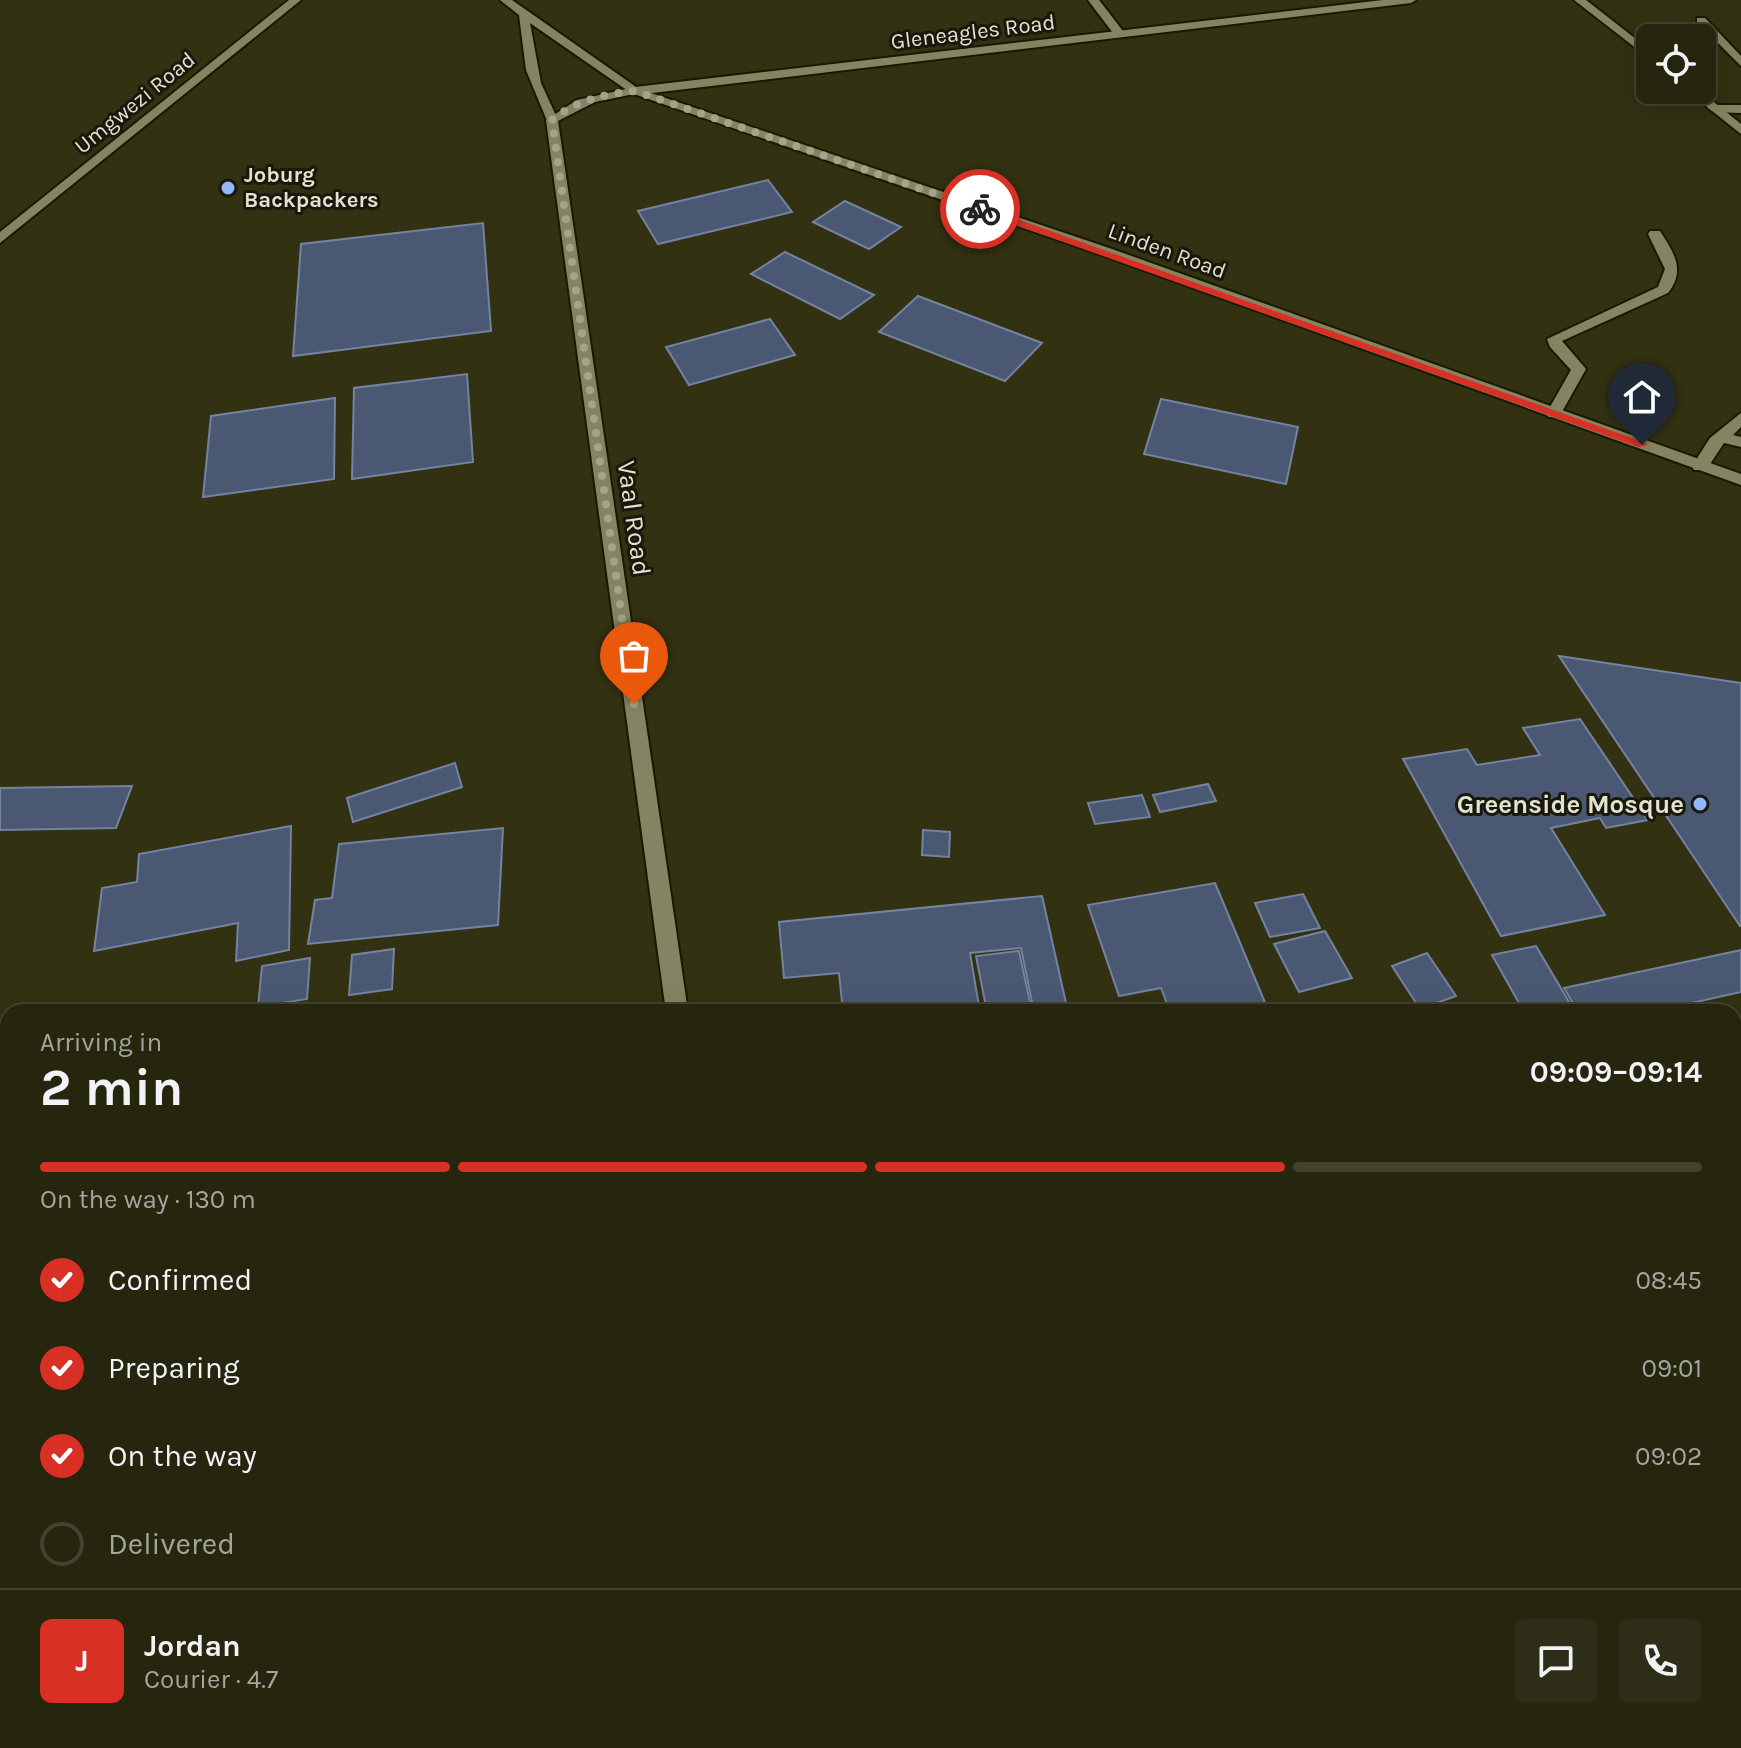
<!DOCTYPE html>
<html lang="en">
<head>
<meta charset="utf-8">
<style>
	:root { --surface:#26250e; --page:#2e2d17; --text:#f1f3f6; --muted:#a4a59e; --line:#42422e; --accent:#d93025 }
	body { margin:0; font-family:Karla,sans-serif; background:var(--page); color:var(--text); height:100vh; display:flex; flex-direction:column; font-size:30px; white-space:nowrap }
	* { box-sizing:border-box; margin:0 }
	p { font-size:26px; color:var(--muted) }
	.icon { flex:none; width:44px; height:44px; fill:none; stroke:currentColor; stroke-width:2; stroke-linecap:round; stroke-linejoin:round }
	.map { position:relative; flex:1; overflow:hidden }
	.drawer { position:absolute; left:0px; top:1004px; width:1742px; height:744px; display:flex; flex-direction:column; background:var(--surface); border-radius:24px 24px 0 0; box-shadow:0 8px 32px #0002,0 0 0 2px var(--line) }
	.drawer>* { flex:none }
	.controls { position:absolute; left:1636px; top:24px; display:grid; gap:16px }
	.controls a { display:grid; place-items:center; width:80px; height:80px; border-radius:12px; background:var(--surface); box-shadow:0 8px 32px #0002,0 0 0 2px var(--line); font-size:40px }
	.pin { position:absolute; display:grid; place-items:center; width:68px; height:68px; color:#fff; margin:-82px -34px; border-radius:50% 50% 50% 0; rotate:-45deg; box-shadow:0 0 8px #0007 }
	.pin .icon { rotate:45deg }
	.courier { position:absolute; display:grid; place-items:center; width:80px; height:80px; margin:-40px; border:6px solid #d93025; border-radius:50%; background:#fff; color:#222; box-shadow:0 2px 10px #0007 }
	.summary em { font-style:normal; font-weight:700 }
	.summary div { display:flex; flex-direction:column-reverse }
	.summary { display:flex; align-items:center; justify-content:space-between; height:136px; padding:0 40px }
	h1 { font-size:52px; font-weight:700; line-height:60px }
	.bar { display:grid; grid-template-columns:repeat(4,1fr); gap:12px 8px; align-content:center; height:96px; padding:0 40px }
	.bar i { height:10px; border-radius:6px; background:var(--line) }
	.bar .selected { background:var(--accent) }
	.bar p { grid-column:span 4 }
	.line { display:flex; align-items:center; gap:20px; padding:0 40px; border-top:2px solid var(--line) }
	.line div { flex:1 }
	.round { display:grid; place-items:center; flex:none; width:84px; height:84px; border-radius:12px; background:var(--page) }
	ol { padding:0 40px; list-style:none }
	li { display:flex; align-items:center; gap:24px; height:88px }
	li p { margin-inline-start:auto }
	li .icon { padding:8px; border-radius:50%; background:var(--accent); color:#fff; stroke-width:4 }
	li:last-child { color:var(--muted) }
	li i { width:44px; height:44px; border:4px solid var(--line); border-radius:50% }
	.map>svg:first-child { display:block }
	.green { fill:#4e4c11 }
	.building { fill:#4a5873; stroke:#7383a0; stroke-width:2 }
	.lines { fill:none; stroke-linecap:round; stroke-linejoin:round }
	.service-casing { stroke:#1a1900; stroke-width:4 }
	.minor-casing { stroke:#1a1900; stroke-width:4 }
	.tertiary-casing { stroke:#1a1900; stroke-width:4 }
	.secondary-casing { stroke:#1a1900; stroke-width:4 }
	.service { fill:#848462; fill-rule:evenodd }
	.minor { fill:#848462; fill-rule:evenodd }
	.tertiary { fill:#848462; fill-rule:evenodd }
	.secondary { fill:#848462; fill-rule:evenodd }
	.route { fill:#d93025 }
	.done { stroke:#a4a48e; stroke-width:8; stroke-dasharray:0 14.4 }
	.poi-dot { fill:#92b7fd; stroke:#19180b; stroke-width:3 }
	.labels { text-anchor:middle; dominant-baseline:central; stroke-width:6; stroke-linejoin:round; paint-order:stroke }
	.far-street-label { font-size:22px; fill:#e2e2d0; stroke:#19180b }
	.far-poi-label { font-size:22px; font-weight:bold; fill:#e2e2d0; stroke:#19180b; text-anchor:start }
	.street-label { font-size:26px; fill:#e2e2d0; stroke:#19180b }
	.poi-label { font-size:26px; font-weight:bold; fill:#e2e2d0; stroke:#19180b; text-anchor:end }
</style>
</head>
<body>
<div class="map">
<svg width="1741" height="1748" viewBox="0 0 1741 1748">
	<rect width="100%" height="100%" fill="#323112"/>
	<polygon class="green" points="8,1586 8,1740 657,1740 656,1748 0,1748 0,1588"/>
	<g class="building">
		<polygon points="768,180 792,212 658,244 638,211"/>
		<polygon points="845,201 901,227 869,249 813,222"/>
		<polygon points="483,223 491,331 293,356 301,244"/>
		<polygon points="785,252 874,295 840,319 751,274"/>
		<polygon points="918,296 1042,343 1005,381 879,332"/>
		<polygon points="770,319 795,355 689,385 666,347"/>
		<polygon points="467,374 473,462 352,479 354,388"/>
		<polygon points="335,398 334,479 203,497 211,416"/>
		<polygon points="1161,399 1298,427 1286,484 1144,454"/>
		<polygon points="1559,656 1741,683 1741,925 1740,926"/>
		<polygon points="1580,719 1648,820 1606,828 1600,818 1551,828 1605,915 1501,936 1403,759 1467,749 1477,765 1540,755 1523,728"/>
		<polygon points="455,763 462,787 353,822 347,798"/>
		<polygon points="1208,784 1216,801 1160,812 1153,795"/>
		<polygon points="132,786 116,828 0,830 0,788"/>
		<polygon points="1142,795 1150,817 1095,824 1088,803"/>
		<polygon points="291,826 289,950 236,961 238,923 94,951 102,888 137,882 139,854"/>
		<polygon points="503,828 498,925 308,944 315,900 332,898 339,844"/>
		<polygon points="923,830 950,832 949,857 922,855"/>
		<polygon points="1215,883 1269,1012 1170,1012 1161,988 1119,996 1088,905"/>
		<polygon points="1303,894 1320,928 1270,937 1255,903"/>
		<polygon points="1042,896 1068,1012 1034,1012 1021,948 970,953 980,1012 843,1012 839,973 784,978 779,922"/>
		<polygon points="1325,931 1352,978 1299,992 1274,944"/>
		<polygon points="1536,946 1575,1012 1524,1012 1492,955"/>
		<polygon points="394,949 392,989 349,995 352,955"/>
		<polygon points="1741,950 1741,992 1651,1012 1578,1012 1564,988"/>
		<polygon points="1019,951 1032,1012 987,1012 976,956"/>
		<polygon points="1427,953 1456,996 1420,1009 1392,966"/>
		<polygon points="310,958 307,999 258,1007 262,966"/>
		<polygon points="542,1007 541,1012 471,1012"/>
		<polygon points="8,1155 8,1230 0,1340 0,1157"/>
		<polygon points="1734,1541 1741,1542 1741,1675 1734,1674 1741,1698 1741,1748 1521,1748 1519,1740 1734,1740"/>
		<polygon points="1308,1740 1430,1740 1431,1748 1309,1748"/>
	</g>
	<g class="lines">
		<g class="service-casing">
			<g id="service">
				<polygon points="1697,18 1705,18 1741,56 1741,66 1697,22"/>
				<path d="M1650,231H1660C1674,253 1686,270 1668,293L1562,341L1586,369L1559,417H1549L1546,414L1571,370L1550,347L1547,339L1658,287L1665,269L1648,234Z"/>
				<polygon points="1741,413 1741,427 1733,435 1741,437 1741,447 1724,443 1706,470 1694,470 1692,466 1710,438"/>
				<polygon points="24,1740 54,1740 53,1748 23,1748"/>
				<polygon points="156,1740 186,1740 185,1748 155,1748"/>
				<polygon points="324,1740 354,1740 353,1748 323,1748"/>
			</g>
		</g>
		<g class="minor-casing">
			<g id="minor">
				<polygon points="289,0 301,0 0,243 0,232"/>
				<polygon points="1088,0 1099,0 1126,35 1124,37 1116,37"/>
				<polygon points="635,87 639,89 639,93 595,102 558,121 688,1012 666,1012 546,120 577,100"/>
				<polygon points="1710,105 1741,105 1741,113 1714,112 1708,108"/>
				<polygon points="1741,1056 1741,1076 1734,1077 1734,1057"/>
				<polygon points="8,1506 8,1532 0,1534 0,1508"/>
				<polygon points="690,1740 720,1740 719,1748 689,1748"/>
			</g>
		</g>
		<g class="tertiary-casing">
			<polygon id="tertiary" points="1383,0 1416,0 1411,3 635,95 629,91 635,87"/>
		</g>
		<g class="secondary-casing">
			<g id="secondary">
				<polygon points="500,0 512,0 639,89 1112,249 1741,474 1741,485 1102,255 631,93 530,23 541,83 558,120 548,123 526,70 519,15"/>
				<polygon points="1574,0 1586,0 1650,50 1650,59"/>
				<polygon points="1686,90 1699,90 1741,124 1741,134"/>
			</g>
		</g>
		<use href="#service" class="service"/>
		<use href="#minor" class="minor"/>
		<use href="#tertiary" class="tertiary"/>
		<use href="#secondary" class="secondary"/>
	</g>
	<polygon class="route" points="980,206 1646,443 1647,445 1638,447 977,211"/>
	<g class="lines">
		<path class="done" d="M634,704L552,120C576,100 605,94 635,91L980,209"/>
	</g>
	<g class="poi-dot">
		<circle cx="228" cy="188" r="8"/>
		<circle cx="1700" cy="804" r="8"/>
	</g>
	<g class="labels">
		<g class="far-street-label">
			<text transform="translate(973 32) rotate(-7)">Gleneagles Road</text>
			<text transform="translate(135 103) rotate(-39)">Umgwezi Road</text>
			<text transform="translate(1167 251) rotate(20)">Linden Road</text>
		</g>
		<g class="far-poi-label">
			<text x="244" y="175">Joburg<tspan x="244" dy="25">Backpackers</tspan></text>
		</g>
		<g class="street-label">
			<text transform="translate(634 518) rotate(82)">Vaal Road</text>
		</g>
		<g class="poi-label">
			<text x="1684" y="804">Greenside Mosque</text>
		</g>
	</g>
</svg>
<div class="controls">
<a><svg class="icon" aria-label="locate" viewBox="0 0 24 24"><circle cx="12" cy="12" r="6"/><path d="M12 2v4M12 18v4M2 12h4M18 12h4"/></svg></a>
</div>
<div class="pin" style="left:634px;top:704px;background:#ea580c"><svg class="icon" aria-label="bag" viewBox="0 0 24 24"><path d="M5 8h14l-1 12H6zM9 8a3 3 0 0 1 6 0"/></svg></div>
<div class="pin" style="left:1642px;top:445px;background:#1f2937"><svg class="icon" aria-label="home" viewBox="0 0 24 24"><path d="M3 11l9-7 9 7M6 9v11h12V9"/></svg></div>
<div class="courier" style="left:980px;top:209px"><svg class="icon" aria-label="bike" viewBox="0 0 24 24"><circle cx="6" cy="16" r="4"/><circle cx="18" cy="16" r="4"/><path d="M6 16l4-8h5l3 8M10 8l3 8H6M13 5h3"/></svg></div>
<section class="drawer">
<div class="summary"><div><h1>2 min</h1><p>Arriving in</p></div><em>09:09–09:14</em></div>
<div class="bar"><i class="selected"></i><i class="selected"></i><i class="selected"></i><i></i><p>On the way · 130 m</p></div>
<ol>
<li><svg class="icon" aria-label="check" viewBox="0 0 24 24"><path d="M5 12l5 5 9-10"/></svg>Confirmed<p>08:45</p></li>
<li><svg class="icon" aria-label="check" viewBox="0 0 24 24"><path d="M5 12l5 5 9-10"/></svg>Preparing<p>09:01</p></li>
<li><svg class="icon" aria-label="check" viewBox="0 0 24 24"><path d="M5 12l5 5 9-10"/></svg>On the way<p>09:02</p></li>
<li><i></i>Delivered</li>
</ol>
<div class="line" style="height:144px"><b class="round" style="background:var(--accent);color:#fff">J</b><div><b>Jordan</b><p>Courier · 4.7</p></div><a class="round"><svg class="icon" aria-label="chat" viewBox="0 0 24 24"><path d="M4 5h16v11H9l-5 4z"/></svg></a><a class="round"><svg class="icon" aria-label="phone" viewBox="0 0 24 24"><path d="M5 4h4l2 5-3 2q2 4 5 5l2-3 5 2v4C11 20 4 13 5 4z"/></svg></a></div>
</section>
</div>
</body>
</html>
